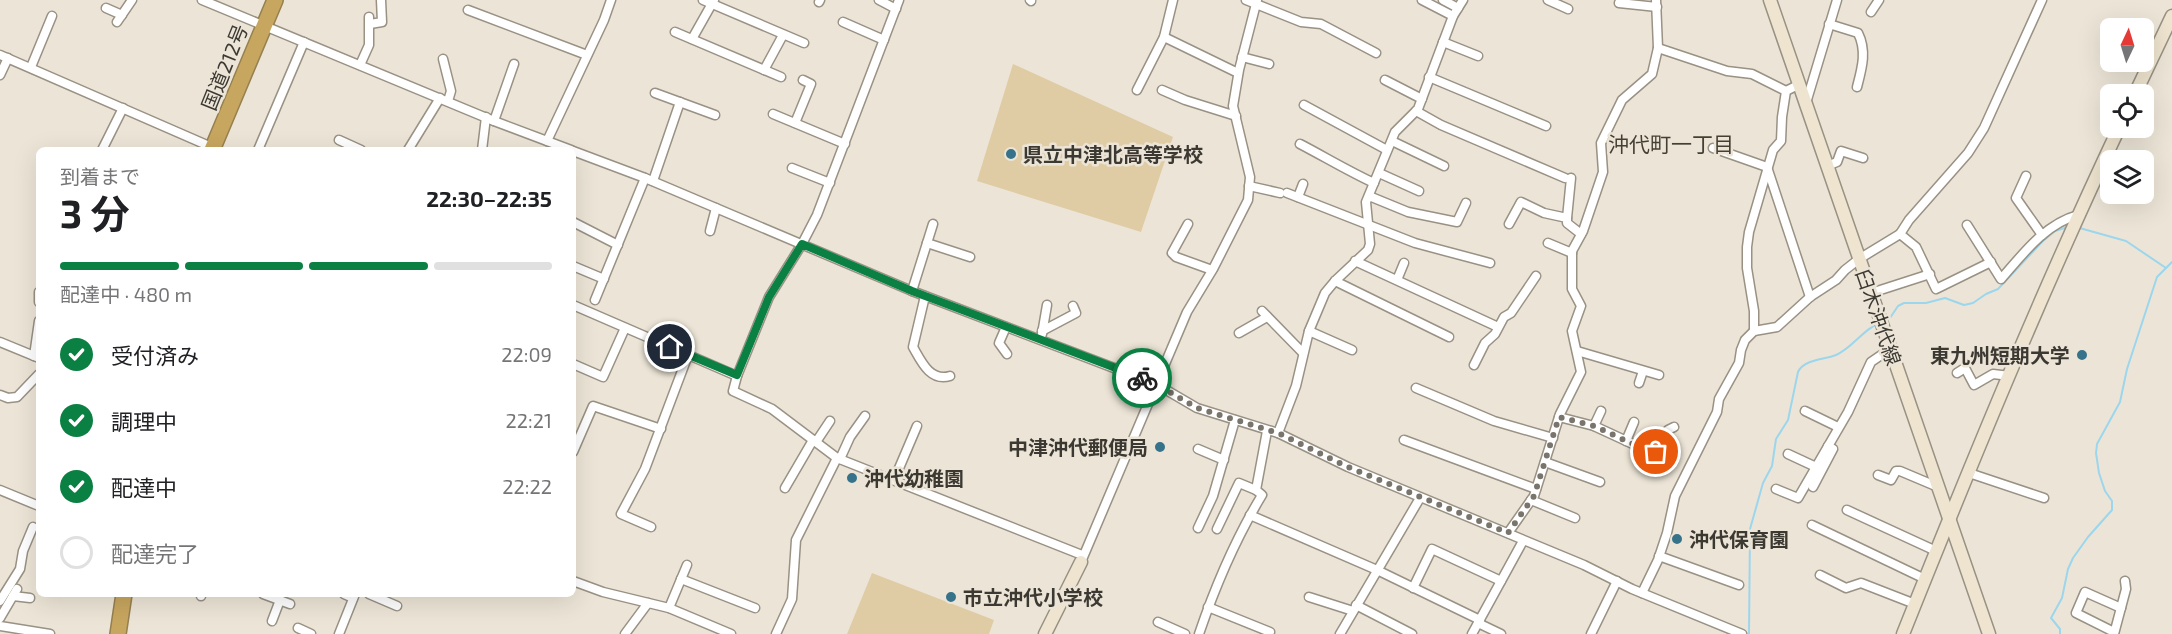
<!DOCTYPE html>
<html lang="ja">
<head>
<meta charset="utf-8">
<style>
	:root { --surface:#fff; --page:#f6f6f6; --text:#202124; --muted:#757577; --line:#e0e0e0; --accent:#0b8043 }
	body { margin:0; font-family:"Exo 2","Noto Sans JP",sans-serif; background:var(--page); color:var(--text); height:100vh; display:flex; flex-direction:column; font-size:22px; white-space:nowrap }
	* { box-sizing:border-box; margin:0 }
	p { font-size:20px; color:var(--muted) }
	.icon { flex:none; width:33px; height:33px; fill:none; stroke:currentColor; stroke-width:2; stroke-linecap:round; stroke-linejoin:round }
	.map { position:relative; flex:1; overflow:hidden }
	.drawer { position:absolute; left:36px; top:147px; width:540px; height:450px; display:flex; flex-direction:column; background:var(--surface); border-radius:9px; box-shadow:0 6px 24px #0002 }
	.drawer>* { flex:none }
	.needle { width:39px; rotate:4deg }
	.fabs { position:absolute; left:2100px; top:18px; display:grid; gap:12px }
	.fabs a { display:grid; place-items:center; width:54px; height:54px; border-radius:9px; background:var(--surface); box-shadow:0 6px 24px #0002; font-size:30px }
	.pin { position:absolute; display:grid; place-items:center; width:51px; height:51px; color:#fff; margin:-26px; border:3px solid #fff; border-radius:50%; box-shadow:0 2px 6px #0007 }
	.courier { position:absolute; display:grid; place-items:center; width:60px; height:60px; margin:-30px; border:4px solid #0b8043; border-radius:50%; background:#fff; color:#222; box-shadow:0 2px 8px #0007 }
	.head em { font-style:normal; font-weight:700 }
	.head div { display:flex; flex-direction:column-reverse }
	.head { display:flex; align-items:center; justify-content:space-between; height:102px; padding:0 24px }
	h1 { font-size:39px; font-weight:700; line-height:45px }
	.bar { display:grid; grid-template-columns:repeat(4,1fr); gap:9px 6px; align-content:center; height:72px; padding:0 24px }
	.bar i { height:8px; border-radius:4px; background:var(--line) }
	.bar .active { background:var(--accent) }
	.bar p { grid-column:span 4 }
	ol { padding:0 24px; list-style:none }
	li { display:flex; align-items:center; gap:18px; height:66px }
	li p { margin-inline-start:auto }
	li .icon { padding:6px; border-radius:50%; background:var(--accent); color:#fff; stroke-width:4 }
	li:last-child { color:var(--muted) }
	li i { width:33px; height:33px; border:3px solid var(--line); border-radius:50% }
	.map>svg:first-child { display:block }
	.green { fill:#dfcca5 }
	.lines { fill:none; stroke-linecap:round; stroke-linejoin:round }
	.stream { stroke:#9cd6ed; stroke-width:2 }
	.street-casing { stroke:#989184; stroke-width:11 }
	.secondary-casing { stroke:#989184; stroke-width:15 }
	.highway-casing { stroke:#968050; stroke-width:18 }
	.street { stroke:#fff; stroke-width:8 }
	.secondary { stroke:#eee4cf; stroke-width:12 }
	.highway { stroke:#c7a65f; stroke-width:15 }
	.done { stroke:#7a756c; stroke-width:6; stroke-dasharray:0 10.8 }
	.route { stroke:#0b8043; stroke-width:8 }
	.poi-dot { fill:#36738a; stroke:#ece5d7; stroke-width:2 }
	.labels { text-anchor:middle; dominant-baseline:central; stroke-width:5; stroke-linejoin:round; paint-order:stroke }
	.street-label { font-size:20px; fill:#3c3933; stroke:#ece5d7 }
	.poi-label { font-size:20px; font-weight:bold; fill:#3c3933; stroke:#ece5d7; text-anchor:start }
	.neighbourhood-label { font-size:21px; fill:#443e33; stroke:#ece5d7 }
</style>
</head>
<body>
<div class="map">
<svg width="2172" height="634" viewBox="0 0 2172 634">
	<rect width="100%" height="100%" fill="#ece5d7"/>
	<g class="green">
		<polygon points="1013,64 1173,137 1141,232 977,181"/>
		<polygon points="872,573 994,620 989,634 847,634"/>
	</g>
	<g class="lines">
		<g class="stream">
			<polyline points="2076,227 2126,241 2166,268"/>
			<polyline points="1885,320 1890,318 1898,306 1904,303 1926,303 1945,298 1964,305 1973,303 1986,294 1998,289 2043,241 2055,231 2068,227"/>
			<path d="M1749,634L1750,529L1763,483L1772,466L1776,439L1788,420L1798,372C1804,359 1824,360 1836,355C1852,348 1861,332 1877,324"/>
			<polyline points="2060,634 2060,629 2051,618 2062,598 2068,569 2073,558 2088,537 2112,510 2112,501 2105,491 2099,473 2096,453 2097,444 2120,402 2127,369 2157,277 2172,262"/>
		</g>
		<g class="street-casing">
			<g id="street">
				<polyline points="202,0 494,121 571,150"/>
				<polyline points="703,0 804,43"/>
				<polyline points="879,0 896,9"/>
				<polyline points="1030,0 1031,1"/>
				<polyline points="1246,0 1301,22 1321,24 1376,53"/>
				<polyline points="1422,0 1453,16"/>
				<polyline points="1443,0 1458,8"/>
				<polyline points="1548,0 1568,9"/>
				<polyline points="819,2 820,0"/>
				<polyline points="1619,3 1657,7"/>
				<polyline points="106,8 122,15"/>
				<polyline points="468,10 587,55"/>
				<polyline points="1871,12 1879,0"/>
				<polyline points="117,22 132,0"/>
				<polyline points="843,22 884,40"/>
				<polyline points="370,24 382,22 381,0"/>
				<path d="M1829,24L1858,33C1867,51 1862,68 1857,87"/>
				<polyline points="675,32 781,77"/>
				<polyline points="1164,37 1238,73"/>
				<polyline points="692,39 714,0"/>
				<polyline points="1443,42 1478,56"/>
				<polyline points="1658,48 1727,71 1752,74 1786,91"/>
				<polyline points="0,55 216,149"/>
				<polyline points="1242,57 1269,64"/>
				<polyline points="443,59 451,91 448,101"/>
				<polyline points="360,65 369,45 369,17"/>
				<polyline points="31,67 52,16"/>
				<polyline points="764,70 783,35"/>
				<polyline points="0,75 8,58"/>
				<polyline points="1429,77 1546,126"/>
				<polyline points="1385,80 1422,99"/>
				<polyline points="1137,90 1164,37 1173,0"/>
				<polyline points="1162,90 1185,100 1236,116"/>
				<polyline points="655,93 715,115"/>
				<polyline points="1806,103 1837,0"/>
				<polyline points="1304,105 1387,150"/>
				<polyline points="1416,111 1441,125 1565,178"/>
				<polyline points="773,114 845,144"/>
				<polyline points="494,121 514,64"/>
				<polyline points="795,123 811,84 803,80"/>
				<polyline points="339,140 361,150"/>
				<polyline points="547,141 604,20 611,0"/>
				<polyline points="1392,141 1444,166"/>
				<path d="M1300,144C1325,157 1348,171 1374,183"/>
				<polyline points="1713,148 1767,167 1810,297"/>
				<polyline points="102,150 123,108"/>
				<polyline points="258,150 304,42"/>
				<polyline points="408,150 440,98"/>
				<polyline points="482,150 486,117"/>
				<polyline points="573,151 645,178 912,291 1156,384 1197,408 1278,433 1348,467 1584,565 1632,589 1742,634"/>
				<polyline points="1827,166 1837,162 1841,151 1863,158"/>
				<polyline points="792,168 830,183"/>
				<polyline points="1379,173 1419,191"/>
				<polyline points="2026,176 2016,198 2042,235"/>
				<polyline points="653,181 680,102"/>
				<polyline points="1249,186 1280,193"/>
				<polyline points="1287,193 1415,243 1490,263"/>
				<polyline points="1369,196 1408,212 1457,222 1466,203"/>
				<polyline points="1298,197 1303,184"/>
				<polyline points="1567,218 1571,178"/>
				<polyline points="573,222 618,245"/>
				<polyline points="1188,224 1172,253 1176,257 1212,270"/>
				<polyline points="1509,224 1521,202 1544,213 1567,218 1567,223 1581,234"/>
				<path d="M1967,225L2001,279C2023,254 2045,224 2078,215"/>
				<polyline points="710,231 716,208"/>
				<polyline points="1900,234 1909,220 1968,153 1984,128 2042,0"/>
				<polyline points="927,243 970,257"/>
				<polyline points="1548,243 1572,253"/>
				<polyline points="1355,261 1498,327"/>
				<polyline points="573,266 604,279"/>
				<polyline points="1397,280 1404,263"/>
				<polyline points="1335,281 1449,337"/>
				<polyline points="912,291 933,224"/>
				<polyline points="39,292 39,302"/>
				<polyline points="1871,293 1930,274"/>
				<path d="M925,296L913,347C921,361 930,382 950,376"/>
				<polyline points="595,300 645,178"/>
				<polyline points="573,305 737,376 769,297 802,244 817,215 899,0"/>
				<polyline points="1262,311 1303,353"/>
				<polyline points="1006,327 999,343 1007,354"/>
				<polyline points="1042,331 1076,313 1073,306"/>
				<polyline points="1309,331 1352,350"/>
				<polyline points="1754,331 1754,311 1747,268 1747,247 1749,232 1773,150 1781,141 1782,117 1786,91 1798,85"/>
				<polyline points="1239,333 1267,317"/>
				<polyline points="1042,334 1047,305"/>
				<polyline points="0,342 39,358"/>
				<polyline points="1577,351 1659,375"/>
				<polyline points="34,356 39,321"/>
				<polyline points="573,364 603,377 625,328"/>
				<polyline points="1474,365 1485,343 1495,334 1504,317 1511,313 1536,276"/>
				<polyline points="1957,373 1965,368 1974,385 1993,374 2010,376"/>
				<polyline points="737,376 733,391 772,409 837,458 1082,555"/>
				<polyline points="1639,383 1643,371"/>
				<polyline points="1416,388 1494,421 1553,438"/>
				<polyline points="0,395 8,398 17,397 39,374"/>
				<polyline points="1805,411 1838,427"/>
				<polyline points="1559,417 1594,426 1601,411"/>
				<polyline points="1594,426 1646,450 1656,452 1668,430 1674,427"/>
				<polyline points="1278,433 1296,386 1309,331 1325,293 1335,281 1368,250 1370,244 1366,202 1395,132 1418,109 1453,16 1463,0"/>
				<polyline points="1404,440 1536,489"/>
				<polyline points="1626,441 1634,422"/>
				<polyline points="816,442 830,421"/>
				<polyline points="1198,449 1224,460"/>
				<polyline points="573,452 593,406 661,429"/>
				<polyline points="1788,454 1816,467"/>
				<polyline points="840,459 850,437 865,416"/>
				<polyline points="1545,462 1600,482"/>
				<polyline points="1969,473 2044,498"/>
				<polyline points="1878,475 1891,480 1896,471 1900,471 1938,487"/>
				<polyline points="894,480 917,426"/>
				<polyline points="1813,487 1833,449 1828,446"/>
				<polyline points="785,488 813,440"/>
				<polyline points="1776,489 1798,498 1848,412 1871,362 1890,349"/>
				<polyline points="0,490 39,506"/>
				<polyline points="1531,500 1575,518"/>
				<polyline points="1847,510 1936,551"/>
				<polyline points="1250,515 1377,570 1480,620"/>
				<polyline points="1812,525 1925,579"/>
				<polyline points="651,527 621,514 645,469 688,355"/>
				<polyline points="1198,528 1213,496 1235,420"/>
				<polyline points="1217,529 1239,483 1256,490"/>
				<polyline points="1508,533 1534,496 1560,414 1581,372 1572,331 1581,306 1572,289 1572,251 1583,231 1603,172 1601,143 1622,100 1652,74 1658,48 1656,0"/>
				<polyline points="1659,556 1739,585"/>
				<polyline points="1081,562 1187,312 1213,269 1248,200 1250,177 1233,106 1239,70 1257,0"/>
				<polyline points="1820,575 1846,588 1861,583 1915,604"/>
				<polyline points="681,579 755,608"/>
				<polyline points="573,581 603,592 669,608 731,634"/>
				<polyline points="1413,588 1432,549 1501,581"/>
				<polyline points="1642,593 1658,560 1667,533 1675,496 1717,412 1719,399 1739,363 1741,350 1745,340 1754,331 1777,327 1810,297 1836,280 1845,270 1859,259 1900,234 1916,247 1936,289 1991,262"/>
				<polyline points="263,594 290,604"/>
				<polyline points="344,594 353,598"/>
				<polyline points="369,594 397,606"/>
				<polyline points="13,596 30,598"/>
				<polyline points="201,596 201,594"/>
				<polyline points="1309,597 1353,611"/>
				<polyline points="0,601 20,569 23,551 33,527"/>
				<polyline points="1356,605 1412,634"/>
				<polyline points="1208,607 1270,632"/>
				<polyline points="669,608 687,565"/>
				<polyline points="0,618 17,589"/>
				<polyline points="272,621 280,600"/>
				<polyline points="1158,622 1185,634"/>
				<polyline points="1478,623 1501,634"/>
				<polyline points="0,626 50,634"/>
				<polyline points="298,628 311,634"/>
				<polyline points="2114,632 2076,613 2085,592 2121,608"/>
				<polyline points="339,634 355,594"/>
				<polyline points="625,634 648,603"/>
				<polyline points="776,634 792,599 796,540 837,458"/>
				<path d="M1199,634C1215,587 1236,538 1262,495L1256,490L1267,431"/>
				<polyline points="1340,634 1420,498"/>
				<polyline points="1472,634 1523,541"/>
				<polyline points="1591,634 1617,581"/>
				<polyline points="2114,634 2126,589 2125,581"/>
			</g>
		</g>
		<g class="secondary-casing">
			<g id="secondary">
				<polyline points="1770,0 1989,634"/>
				<polyline points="2135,94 2172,16"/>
				<polyline points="1045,634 1081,562"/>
				<path d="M1903,634C1971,464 2041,293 2119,128"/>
			</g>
		</g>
		<g class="highway-casing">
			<g id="highway">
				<polyline points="212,150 275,0"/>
				<polyline points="118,634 124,594"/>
			</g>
		</g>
		<use href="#street" class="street"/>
		<use href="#secondary" class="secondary"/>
		<use href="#highway" class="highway"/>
	</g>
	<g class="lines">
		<polyline class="done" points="1142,378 1156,384 1197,408 1278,433 1348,467 1508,533 1534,496 1559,417 1594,426 1646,450 1656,452"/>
		<polyline class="route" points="670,347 737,375 769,297 802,244 912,291 1142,378"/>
	</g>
	<g class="poi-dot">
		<circle cx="1011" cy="154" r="6"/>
		<circle cx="2082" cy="355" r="6"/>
		<circle cx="1160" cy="447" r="6"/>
		<circle cx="852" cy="478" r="6"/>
		<circle cx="1677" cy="539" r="6"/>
		<circle cx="951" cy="597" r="6"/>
	</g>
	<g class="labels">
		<g class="street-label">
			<text transform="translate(224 67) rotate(-68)">国道212号</text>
			<text transform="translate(1879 317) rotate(71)">臼木沖代線</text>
		</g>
		<g class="poi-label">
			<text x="1023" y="154">県立中津北高等学校</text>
			<text x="2070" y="355" text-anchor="end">東九州短期大学</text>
			<text x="1148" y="447" text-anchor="end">中津沖代郵便局</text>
			<text x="864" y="478">沖代幼稚園</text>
			<text x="1689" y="539">沖代保育園</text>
			<text x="963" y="597">市立沖代小学校</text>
		</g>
		<g class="neighbourhood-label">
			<text x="1671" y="143">沖代町一丁目</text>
		</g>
	</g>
</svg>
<div class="fabs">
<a><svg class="needle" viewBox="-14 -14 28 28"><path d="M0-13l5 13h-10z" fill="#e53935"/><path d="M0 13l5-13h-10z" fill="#757577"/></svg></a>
<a><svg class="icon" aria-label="locate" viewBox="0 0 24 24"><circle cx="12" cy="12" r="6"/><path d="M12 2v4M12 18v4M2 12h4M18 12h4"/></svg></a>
<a><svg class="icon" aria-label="layers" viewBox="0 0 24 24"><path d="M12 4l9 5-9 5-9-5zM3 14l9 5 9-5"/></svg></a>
</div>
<div class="pin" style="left:1656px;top:452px;background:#ea580c"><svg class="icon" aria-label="bag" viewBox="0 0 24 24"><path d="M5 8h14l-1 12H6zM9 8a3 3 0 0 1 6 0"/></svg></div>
<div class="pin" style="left:670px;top:347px;background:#1f2937"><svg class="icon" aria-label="home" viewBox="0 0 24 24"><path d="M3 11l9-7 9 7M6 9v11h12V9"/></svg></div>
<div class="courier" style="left:1142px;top:378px"><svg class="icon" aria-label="bike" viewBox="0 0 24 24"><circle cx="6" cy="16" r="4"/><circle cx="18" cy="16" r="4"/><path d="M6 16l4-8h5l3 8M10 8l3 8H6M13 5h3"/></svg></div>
<section class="drawer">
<div class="head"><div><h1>3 分</h1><p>到着まで</p></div><em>22:30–22:35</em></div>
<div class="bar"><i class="active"></i><i class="active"></i><i class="active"></i><i></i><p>配達中 · 480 m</p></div>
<ol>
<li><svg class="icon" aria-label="check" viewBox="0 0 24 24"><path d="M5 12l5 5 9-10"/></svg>受付済み<p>22:09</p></li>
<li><svg class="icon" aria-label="check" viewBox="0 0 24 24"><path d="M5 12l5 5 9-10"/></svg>調理中<p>22:21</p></li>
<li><svg class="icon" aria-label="check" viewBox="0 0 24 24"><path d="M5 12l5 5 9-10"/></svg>配達中<p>22:22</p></li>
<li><i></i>配達完了</li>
</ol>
</section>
</div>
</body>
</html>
